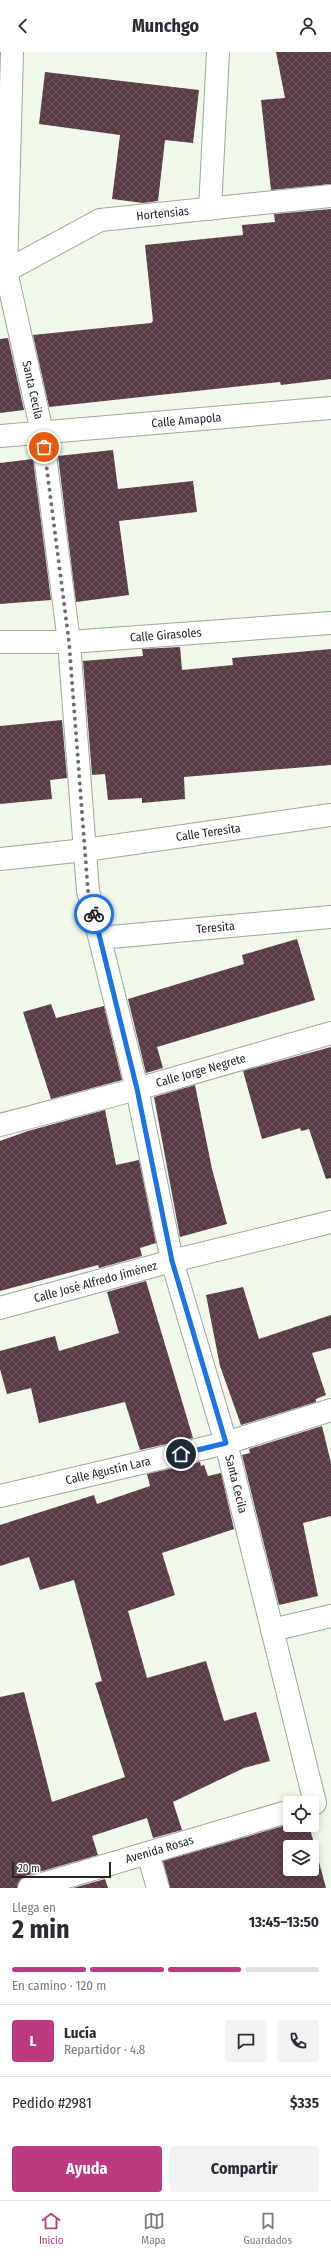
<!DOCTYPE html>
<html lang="es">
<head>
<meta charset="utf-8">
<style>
	:root { --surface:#fff; --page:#f2f2f3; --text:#2b2b33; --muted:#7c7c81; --line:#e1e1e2; --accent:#be3a80 }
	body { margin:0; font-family:"Fira Sans Condensed",sans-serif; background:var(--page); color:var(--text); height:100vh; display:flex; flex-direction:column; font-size:15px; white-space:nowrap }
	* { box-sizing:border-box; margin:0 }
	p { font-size:13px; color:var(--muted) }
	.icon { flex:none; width:22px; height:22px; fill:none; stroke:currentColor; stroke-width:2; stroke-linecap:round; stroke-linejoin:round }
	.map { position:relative; height:1836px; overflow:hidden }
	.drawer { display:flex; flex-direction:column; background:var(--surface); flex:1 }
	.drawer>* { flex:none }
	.buttons { position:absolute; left:283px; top:1744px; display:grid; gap:8px }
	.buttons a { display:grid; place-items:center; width:36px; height:36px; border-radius:4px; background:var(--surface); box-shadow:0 2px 10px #0003; font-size:20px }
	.scale { position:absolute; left:12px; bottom:10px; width:99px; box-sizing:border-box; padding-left:4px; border:2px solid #242721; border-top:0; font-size:11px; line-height:14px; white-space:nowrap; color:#242721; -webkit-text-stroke:3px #fff; paint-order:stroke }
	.pin { position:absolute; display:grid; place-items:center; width:34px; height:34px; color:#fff; margin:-17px; border:2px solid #fff; border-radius:50%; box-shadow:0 1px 4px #0007 }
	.courier { position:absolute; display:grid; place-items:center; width:40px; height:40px; margin:-20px; border:3px solid #1a73e8; border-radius:50%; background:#fff; color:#222; box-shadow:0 1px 5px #0007 }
	.summary em { font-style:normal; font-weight:700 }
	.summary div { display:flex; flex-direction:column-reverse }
	.summary { display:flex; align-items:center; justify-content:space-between; height:68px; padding:0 12px }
	h1 { font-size:26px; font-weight:700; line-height:30px }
	.bar { display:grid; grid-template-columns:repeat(4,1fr); gap:6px 4px; align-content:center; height:48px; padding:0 12px }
	.bar i { height:5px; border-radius:3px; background:var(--line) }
	.bar .on { background:var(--accent) }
	.bar p { grid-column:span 4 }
	.line { display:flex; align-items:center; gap:10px; padding:0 12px; border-top:1px solid var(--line) }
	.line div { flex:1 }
	.round { display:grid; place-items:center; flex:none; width:42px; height:42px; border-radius:4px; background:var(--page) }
	.action { display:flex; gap:8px; margin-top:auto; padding:8px 12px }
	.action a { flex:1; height:46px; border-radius:4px; background:var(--accent); color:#fff; font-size:16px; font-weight:700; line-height:46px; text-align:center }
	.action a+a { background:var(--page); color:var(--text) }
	header { display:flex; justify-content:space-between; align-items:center; height:52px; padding:0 12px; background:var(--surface); font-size:18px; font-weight:700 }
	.dock { display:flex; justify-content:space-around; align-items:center; height:56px; border-top:1px solid var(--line); background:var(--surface); font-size:11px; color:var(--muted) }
	.dock a { display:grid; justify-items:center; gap:2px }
	.dock .on { color:var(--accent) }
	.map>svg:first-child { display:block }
	.building { fill:url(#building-cross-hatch); fill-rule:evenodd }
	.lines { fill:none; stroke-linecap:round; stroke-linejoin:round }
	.street-casing { stroke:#9ea798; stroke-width:24 }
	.street { stroke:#fff; stroke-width:22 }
	.done { stroke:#6b7067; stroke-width:4; stroke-dasharray:0 7.2 }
	.route { stroke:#1a73e8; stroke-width:5 }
	.labels { text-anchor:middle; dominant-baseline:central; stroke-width:4; stroke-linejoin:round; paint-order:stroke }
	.street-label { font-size:12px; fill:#242721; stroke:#fff }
</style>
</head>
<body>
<header><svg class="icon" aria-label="back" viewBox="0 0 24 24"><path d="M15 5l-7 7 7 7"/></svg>Munchgo<svg class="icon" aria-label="person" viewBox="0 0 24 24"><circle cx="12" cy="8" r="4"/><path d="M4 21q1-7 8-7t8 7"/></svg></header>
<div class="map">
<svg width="331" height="1836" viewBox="0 0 331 1836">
	<defs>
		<pattern id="building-cross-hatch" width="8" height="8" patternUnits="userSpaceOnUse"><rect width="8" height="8" fill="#593a47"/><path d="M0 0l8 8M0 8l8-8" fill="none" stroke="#6d545e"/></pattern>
	</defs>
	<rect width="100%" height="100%" fill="#eff8e9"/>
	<g class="building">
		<polygon points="276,0 331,0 331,132 271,138 261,48 285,46"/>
		<polygon points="45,20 199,38 193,91 165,88 158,149 143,151 112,147 120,83 39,72"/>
		<polygon points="331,157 331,327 281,333 280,330 49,355 33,283 151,271 153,269 145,193 243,183 242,173 275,170 274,162"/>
		<polygon points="8,286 24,358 0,361 0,287"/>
		<polygon points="113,398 118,437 193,429 197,460 119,469 129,543 76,550 58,404"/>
		<polygon points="33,407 51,548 0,552 0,411"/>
		<polygon points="180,595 182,618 233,613 232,606 331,597 331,713 184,725 185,747 142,751 142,746 108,748 105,722 92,723 83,609 143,604 142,597"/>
		<polygon points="62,668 67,726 50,728 52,747 0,752 0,674"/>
		<polygon points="297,887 315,948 157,995 163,1016 146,1021 128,947 244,912 242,903"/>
		<polygon points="51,952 56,966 104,954 122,1028 51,1047 23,960"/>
		<polygon points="331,995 331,1126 326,1127 309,1077 301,1079 300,1076 262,1087 243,1019"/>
		<polygon points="195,1033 212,1117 227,1172 180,1185 154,1045"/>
		<polygon points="105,1058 116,1113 139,1108 156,1191 140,1196 142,1204 99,1216 98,1213 0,1239 0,1089 28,1079"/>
		<polygon points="146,1229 193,1386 140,1398 125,1350 39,1371 31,1336 7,1342 0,1317 0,1299 55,1284 59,1299 119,1281 107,1240"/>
		<polygon points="243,1235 259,1287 331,1263 331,1296 312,1301 326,1343 316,1347 316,1350 241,1373 220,1314 206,1243"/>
		<polygon points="322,1374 331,1411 331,1464 303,1471 318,1544 279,1553 242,1403 250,1401 249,1397"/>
		<polygon points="200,1410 201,1414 204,1413 208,1424 221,1421 234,1477 162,1501 175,1543 128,1559 147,1626 206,1609 224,1669 256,1660 270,1709 244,1716 173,1750 182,1778 153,1786 147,1766 92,1784 98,1803 25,1824 20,1828 17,1836 0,1836 0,1645 24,1640 52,1750 125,1725 95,1631 102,1629 74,1528 40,1538 29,1505 0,1514 0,1473 94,1443 97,1452 150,1434 147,1422"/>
		<path d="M290,1772L309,1773L326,1836H170L163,1809ZM290,1795H312V1817H290Z"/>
		<polygon points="105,1827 108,1836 73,1836"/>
	</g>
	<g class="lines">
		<g class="street-casing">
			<g id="street">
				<path id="s1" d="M12,0L6,219L42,380L69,590L88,839L137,1037L172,1209L226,1391L315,1751"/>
				<polyline points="210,157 218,0"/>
				<path id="s2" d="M0,218L6,219L100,168L331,144"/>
				<path id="s3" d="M0,384L331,356"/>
				<path id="s4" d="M0,590H69L331,571"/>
				<path id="s5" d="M0,807L85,798L331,763"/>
				<path id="s6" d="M100,886L331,865"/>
				<path id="s7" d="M0,1073L137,1037L331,981"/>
				<path id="s8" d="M0,1256L172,1209L331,1170"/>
				<path id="s9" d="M0,1444L226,1391L331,1358"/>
				<polyline points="272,1578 331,1564"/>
				<polyline points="148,1801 158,1836"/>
				<path id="s10" d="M29,1836L290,1759"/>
			</g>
		</g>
		<use href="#street" class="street"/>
	</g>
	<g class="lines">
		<polyline class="done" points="44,395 69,590 88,839 94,862"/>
		<polyline class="route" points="94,862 137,1037 172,1209 226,1391 181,1402"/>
	</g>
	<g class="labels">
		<g class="street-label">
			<text stroke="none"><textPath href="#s2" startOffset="176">Hortensias</textPath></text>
			<text stroke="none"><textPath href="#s1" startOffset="341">Santa Cecila</textPath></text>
			<text stroke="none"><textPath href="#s3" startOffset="187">Calle Amapola</textPath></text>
			<text stroke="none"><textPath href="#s4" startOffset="166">Calle Girasoles</textPath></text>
			<text stroke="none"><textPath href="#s5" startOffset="210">Calle Teresita</textPath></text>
			<text stroke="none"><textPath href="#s6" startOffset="116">Teresita</textPath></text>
			<text stroke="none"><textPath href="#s7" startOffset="208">Calle Jorge Negrete</textPath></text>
			<text stroke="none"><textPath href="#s8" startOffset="99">Calle José Alfredo Jiménez</textPath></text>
			<text stroke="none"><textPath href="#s9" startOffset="111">Calle Agustín Lara</textPath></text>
			<text stroke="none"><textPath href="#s1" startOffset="1457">Santa Cecila</textPath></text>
			<text stroke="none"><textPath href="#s10" startOffset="136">Avenida Rosas</textPath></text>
		</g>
	</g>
</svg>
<div class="buttons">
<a><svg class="icon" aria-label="locate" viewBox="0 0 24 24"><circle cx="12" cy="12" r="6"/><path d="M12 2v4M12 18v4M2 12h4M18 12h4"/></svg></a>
<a><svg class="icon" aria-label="layers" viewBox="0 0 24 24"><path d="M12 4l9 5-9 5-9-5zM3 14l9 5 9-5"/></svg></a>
</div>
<div class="scale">20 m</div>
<div class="pin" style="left:44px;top:395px;background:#ea580c"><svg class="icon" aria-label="bag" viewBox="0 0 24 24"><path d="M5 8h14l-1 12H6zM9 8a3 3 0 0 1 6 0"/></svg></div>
<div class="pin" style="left:181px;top:1402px;background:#1f2937"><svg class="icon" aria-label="home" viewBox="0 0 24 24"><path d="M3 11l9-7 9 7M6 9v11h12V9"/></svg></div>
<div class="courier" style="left:94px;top:862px"><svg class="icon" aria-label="bike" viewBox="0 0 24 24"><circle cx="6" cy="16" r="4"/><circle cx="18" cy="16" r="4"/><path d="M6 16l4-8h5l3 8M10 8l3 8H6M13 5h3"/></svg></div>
</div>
<section class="drawer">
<div class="summary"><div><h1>2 min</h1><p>Llega en</p></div><em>13:45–13:50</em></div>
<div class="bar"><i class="on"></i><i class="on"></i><i class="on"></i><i></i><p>En camino · 120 m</p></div>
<div class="line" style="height:72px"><b class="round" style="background:var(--accent);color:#fff">L</b><div><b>Lucía</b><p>Repartidor · 4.8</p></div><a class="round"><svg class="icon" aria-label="chat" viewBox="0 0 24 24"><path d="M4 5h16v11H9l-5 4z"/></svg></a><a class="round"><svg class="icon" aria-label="phone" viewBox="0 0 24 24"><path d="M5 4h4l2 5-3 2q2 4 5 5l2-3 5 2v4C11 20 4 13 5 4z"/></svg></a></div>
<div class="line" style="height:52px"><div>Pedido #2981</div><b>$335</b></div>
<div class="action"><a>Ayuda</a><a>Compartir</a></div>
</section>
<nav class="dock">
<a class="on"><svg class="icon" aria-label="home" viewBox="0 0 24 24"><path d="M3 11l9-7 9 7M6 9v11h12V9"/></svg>Inicio</a>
<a><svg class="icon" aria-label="map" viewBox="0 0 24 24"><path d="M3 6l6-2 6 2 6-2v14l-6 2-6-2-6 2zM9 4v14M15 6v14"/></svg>Mapa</a>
<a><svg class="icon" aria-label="saved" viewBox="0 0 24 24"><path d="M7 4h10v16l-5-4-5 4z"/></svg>Guardados</a>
</nav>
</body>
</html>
